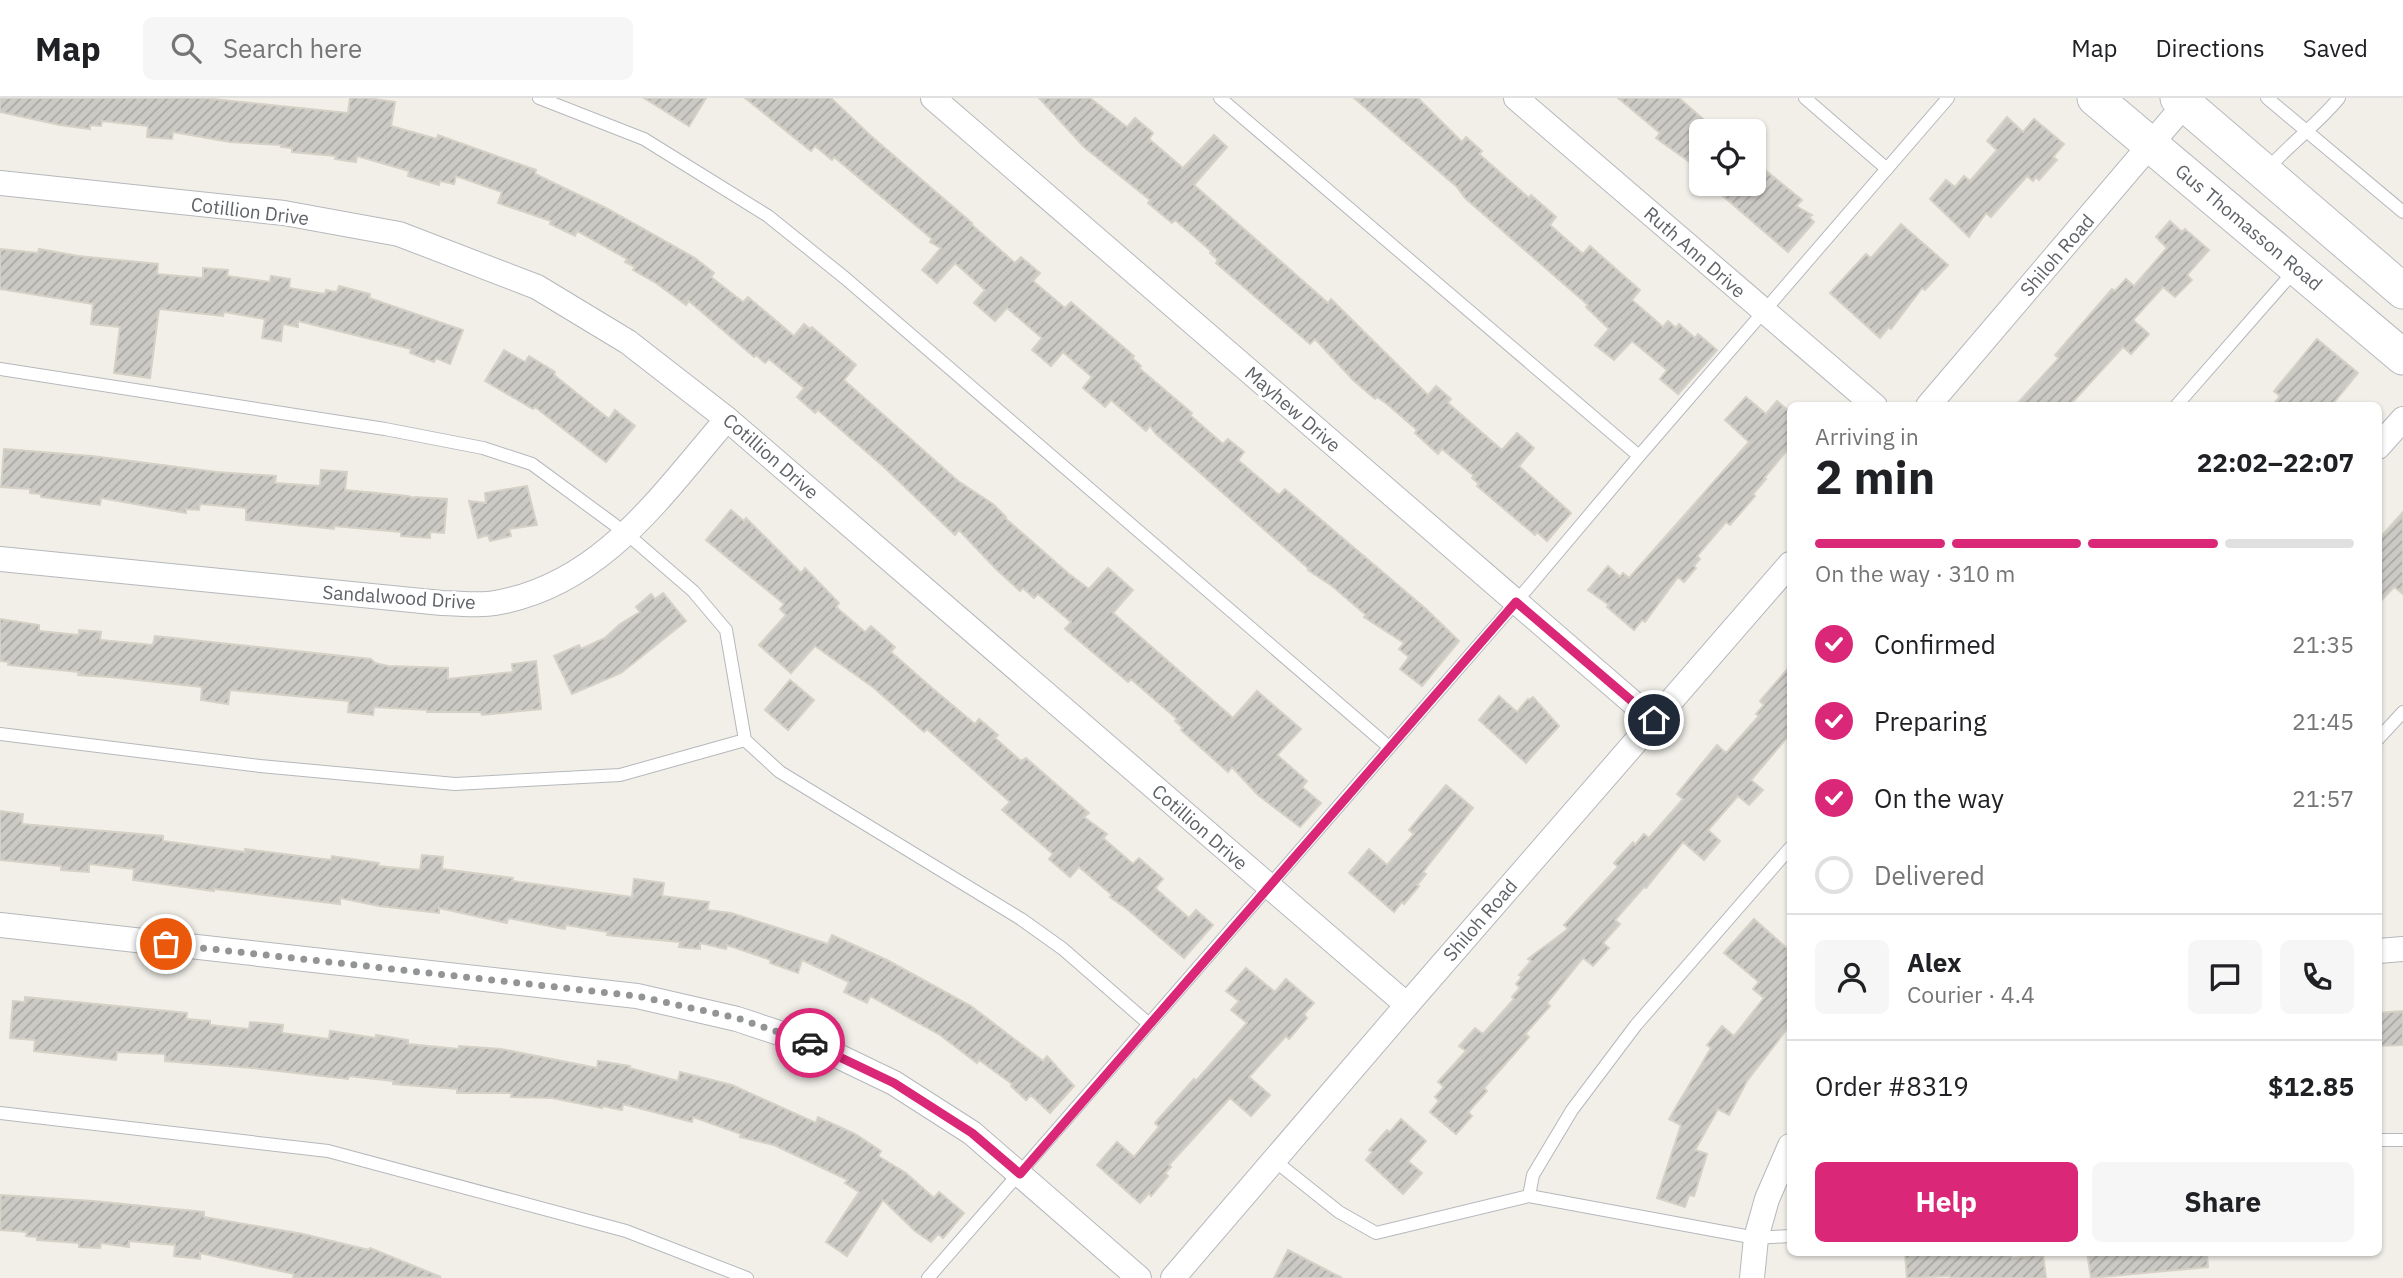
<!DOCTYPE html>
<html lang="en">
<head>
<meta charset="utf-8">
<style>
	:root { --surface:#fff; --page:#f6f6f6; --text:#202124; --muted:#757577; --line:#e0e0e0; --accent:#db2777 }
	body { margin:0; font-family:"IBM Plex Sans",sans-serif; background:var(--page); color:var(--text); height:100vh; display:flex; flex-direction:column; font-size:26px; white-space:nowrap }
	* { box-sizing:border-box; margin:0 }
	p { font-size:23px; color:var(--muted) }
	.icon { flex:none; width:38px; height:38px; fill:none; stroke:currentColor; stroke-width:2; stroke-linecap:round; stroke-linejoin:round }
	.map { position:relative; flex:1; overflow:hidden }
	.drawer { position:absolute; left:1787px; top:304px; width:595px; height:854px; display:flex; flex-direction:column; background:var(--surface); border-radius:10px; box-shadow:0 2px 5px #0004 }
	.drawer>* { flex:none }
	.buttons { position:absolute; left:1689px; top:21px; display:grid; gap:14px }
	.buttons a { display:grid; place-items:center; width:77px; height:77px; border-radius:10px; background:var(--surface); box-shadow:0 2px 5px #0004; font-size:35px }
	.pin { position:absolute; display:grid; place-items:center; width:60px; height:60px; color:#fff; margin:-30px; border:4px solid #fff; border-radius:50%; box-shadow:0 2px 7px #0007 }
	.courier { position:absolute; display:grid; place-items:center; width:70px; height:70px; margin:-35px; border:5px solid #db2777; border-radius:50%; background:#fff; color:#222; box-shadow:0 2px 9px #0007 }
	.summary em { font-style:normal; font-weight:700 }
	.summary div { display:flex; flex-direction:column-reverse }
	.summary { display:flex; align-items:center; justify-content:space-between; height:119px; padding:0 28px }
	h1 { font-size:46px; font-weight:700; line-height:52px }
	.bar { display:grid; grid-template-columns:repeat(4,1fr); gap:10px 7px; align-content:center; height:84px; padding:0 28px }
	.bar i { height:9px; border-radius:5px; background:var(--line) }
	.bar .current { background:var(--accent) }
	.bar p { grid-column:span 4 }
	.line { display:flex; align-items:center; gap:18px; padding:0 28px; border-top:2px solid var(--line) }
	.line div { flex:1 }
	.round { display:grid; place-items:center; flex:none; width:74px; height:74px; border-radius:10px; background:var(--page) }
	ol { padding:0 28px; list-style:none }
	li { display:flex; align-items:center; gap:21px; height:77px }
	li p { margin-inline-start:auto }
	li .icon { padding:7px; border-radius:50%; background:var(--accent); color:#fff; stroke-width:4 }
	li:last-child { color:var(--muted) }
	li i { width:38px; height:38px; border:4px solid var(--line); border-radius:50% }
	.cta { display:flex; gap:14px; margin-top:auto; padding:14px 28px }
	.cta a { flex:1; height:80px; border-radius:10px; background:var(--accent); color:#fff; font-size:28px; font-weight:700; line-height:80px; text-align:center }
	.cta a+a { background:var(--page); color:var(--text) }
	header { display:flex; align-items:center; gap:42px; box-sizing:border-box; height:98px; padding:0 35px; background:var(--surface); border-bottom:2px solid var(--line) }
	header strong { font-size:33px }
	nav { display:flex; gap:38px; margin-inline-start:auto; font-size:24px }
	.search { width:490px; height:63px; background:var(--page); display:flex; align-items:center; gap:18px; box-sizing:border-box; padding:0 24px; border-radius:10px; color:var(--muted); font-size:26px }
	.map>svg:first-child { display:block }
	.building { fill:url(#building-hatch); stroke:#d6d1c6; stroke-width:2 }
	.lines { fill:none; stroke-linecap:round; stroke-linejoin:round }
	.lane-casing { stroke:#b5b8bc; stroke-width:14 }
	.street-casing { stroke:#b5b8bc; stroke-width:26 }
	.secondary-casing { stroke:#b6babf; stroke-width:37 }
	.lane { stroke:#fff; stroke-width:12 }
	.street { stroke:#fff; stroke-width:24 }
	.secondary { stroke:#fff; stroke-width:35 }
	.done { stroke:#929495; stroke-width:7; stroke-dasharray:0 12.6 }
	.route { stroke:#db2777; stroke-width:9 }
	.labels { text-anchor:middle; dominant-baseline:central; stroke-width:6; stroke-linejoin:round; paint-order:stroke }
	.street-label { font-size:19px; fill:#5f6368; stroke:#fff }
</style>
</head>
<body>
<header>
<strong>Map</strong>
<div class="search"><svg class="icon" aria-label="search" viewBox="0 0 24 24"><circle cx="10" cy="10" r="6"/><path d="M15 15l6 6"/></svg>Search here</div>
<nav><a>Map</a><a>Directions</a><a>Saved</a></nav>
</header>
<div class="map">
<svg width="2403" height="1180" viewBox="0 0 2403 1180">
	<defs>
		<pattern id="building-hatch" width="6" height="6" patternUnits="userSpaceOnUse" patternTransform="scale(1.75)"><rect width="6" height="6" fill="#cccac5"/><path d="M-1 1l2-2M0 6l6-6M5 7l2-2" fill="none" stroke="#a9a8a4"/></pattern>
	</defs>
	<rect width="100%" height="100%" fill="#f1efe8"/>
	<g class="building">
		<polygon points="0,0 204,0 348,15 350,0 368,0 395,4 391,28 437,41 438,37 536,72 535,76 606,110 695,160 714,175 711,179 743,204 748,199 794,238 804,226 810,231 812,229 856,267 844,282 958,383 993,406 1006,419 1005,420 1069,476 1089,491 1108,470 1133,492 1113,515 1233,620 1257,593 1301,631 1277,657 1307,683 1302,689 1321,705 1300,729 1258,697 1232,669 1228,674 1181,632 1183,630 1175,623 1177,621 1131,581 1128,584 1065,531 1071,524 1038,496 1034,500 1023,490 1020,493 997,472 959,432 955,437 884,369 818,312 815,315 797,299 804,290 769,261 765,265 756,257 754,259 689,203 686,207 656,185 633,172 635,169 625,164 627,161 577,133 575,138 550,126 551,123 498,105 502,94 456,78 454,86 440,83 439,87 408,78 409,73 357,58 356,64 335,61 336,58 292,54 292,50 281,49 282,47 230,44 173,34 172,41 147,39 148,28 102,23 101,28 90,27 90,31 60,27 0,14"/>
		<polygon points="644,0 706,0 689,28"/>
		<polygon points="745,0 831,0 871,38 972,125 971,126 1015,165 1021,159 1040,175 1033,183 1065,210 1071,204 1134,258 1132,260 1141,268 1139,270 1192,315 1190,317 1223,346 1228,341 1244,354 1238,362 1279,397 1285,391 1426,511 1459,543 1422,588 1400,571 1409,559 1399,551 1404,545 1364,519 1366,517 1332,488 1308,472 1309,471 1156,336 1150,328 1146,333 1111,302 1105,309 1083,290 1092,279 1063,254 1051,268 1032,252 1042,240 1007,210 995,223 974,205 985,192 955,165 937,185 922,172 941,150 930,144 932,141 834,59 832,62 815,48 811,53"/>
		<polygon points="1039,0 1090,0 1127,29 1135,20 1153,35 1149,41 1183,70 1214,37 1227,49 1194,87 1328,205 1331,201 1428,297 1436,288 1451,301 1448,305 1502,352 1517,335 1534,350 1519,368 1571,415 1547,443 1537,434 1535,437 1477,388 1479,386 1472,380 1474,378 1442,351 1438,356 1415,335 1417,332 1387,306 1377,299 1375,301 1353,282 1315,241 1310,246 1216,165 1218,162 1210,155 1211,153 1175,122 1172,125 1148,105 1150,102 1084,49"/>
		<polygon points="1354,0 1418,0 1462,44 1466,39 1482,53 1479,56 1529,100 1531,97 1556,119 1550,127 1583,156 1590,148 1640,192 1632,202 1663,229 1668,223 1676,230 1679,226 1695,240 1698,236 1717,252 1678,296 1660,281 1667,272 1632,243 1614,262 1595,247 1609,231 1586,209 1588,207 1465,100 1457,89"/>
		<polygon points="1618,0 1679,0 1710,27 1704,33 1701,33 1701,72 1656,40 1660,35"/>
		<polygon points="2007,19 2023,34 2034,21 2064,46 2053,59 2057,62 2039,82 2036,79 2033,83 2027,78 1991,119 1986,115 1969,139 1930,101 1946,82 1955,89 1964,78 1970,83 1997,52 1987,43"/>
		<polygon points="1754,63 1802,102 1796,108 1812,117 1809,119 1814,124 1788,154 1709,86 1754,86"/>
		<polygon points="2170,123 2182,134 2185,131 2209,152 2187,177 2192,182 2175,199 2163,189 2133,222 2149,236 2131,256 2123,249 2069,308 2015,308 2059,260 2055,257 2112,191 2115,193 2126,181 2134,188 2167,150 2156,139"/>
		<polygon points="1901,126 1948,167 1925,192 1922,190 1891,231 1889,229 1880,240 1830,195 1866,156 1871,160"/>
		<polygon points="0,151 38,155 39,151 78,158 158,166 157,176 203,180 203,170 228,172 227,178 270,184 271,178 290,181 289,190 325,196 326,192 337,194 339,188 370,196 369,200 463,232 450,266 436,260 434,264 410,255 411,251 298,223 298,229 283,226 281,243 262,240 265,221 224,214 223,218 159,211 150,280 114,275 120,229 91,226 93,206 0,191"/>
		<polygon points="2317,241 2358,275 2331,308 2272,308 2280,298 2274,293"/>
		<polygon points="504,252 525,264 529,258 555,274 554,277 609,321 615,312 635,328 606,364 535,309 533,311 485,283"/>
		<polygon points="1746,299 1766,316 1777,303 1790,314 1790,349 1764,380 1766,381 1753,396 1755,398 1730,427 1726,424 1697,458 1700,461 1694,468 1696,470 1684,484 1678,479 1645,524 1642,522 1634,532 1607,509 1609,507 1588,492 1608,468 1620,479 1623,475 1629,480 1749,344 1725,322"/>
		<polygon points="4,351 92,358 217,374 276,378 275,385 320,388 321,372 347,374 345,392 408,398 413,400 415,399 447,401 444,435 430,434 430,440 401,438 401,434 334,428 334,431 246,422 246,410 200,406 199,412 186,411 186,415 101,400 100,407 41,399 41,396 30,395 30,391 1,389"/>
		<polygon points="527,388 537,427 509,431 511,438 490,443 488,437 478,440 469,403 486,405 485,395"/>
		<polygon points="731,412 744,423 746,420 801,475 805,470 839,505 836,509 865,534 871,528 895,549 891,554 932,590 975,626 979,621 998,637 995,640 1021,663 1026,660 1089,715 1084,719 1107,736 1103,740 1133,766 1139,760 1163,781 1155,790 1189,820 1196,812 1213,827 1184,860 1127,811 1110,799 1112,797 1079,769 1070,779 1049,761 1053,756 1002,712 1010,704 927,631 924,634 874,590 815,548 791,575 759,547 786,517 780,511 784,506 706,442"/>
		<polygon points="2403,414 2403,496 2394,489 2378,506 2378,442"/>
		<polygon points="663,495 686,523 621,575 572,596 554,558 579,547 581,551 605,540 620,526 640,514 636,509 651,496 655,501"/>
		<polygon points="0,521 39,527 39,533 79,537 79,532 101,534 100,542 153,547 155,538 371,561 375,565 388,568 448,570 448,581 513,574 512,566 536,563 541,611 482,617 481,614 427,614 427,612 374,609 373,617 348,614 349,603 230,592 228,606 201,602 202,589 110,579 78,577 79,574 8,567 9,564 0,563"/>
		<polygon points="1790,568 1790,636 1751,682 1763,692 1749,707 1738,698 1708,732 1720,743 1704,762 1683,744 1646,790 1644,789 1615,822 1620,826 1603,845 1609,850 1593,868 1583,860 1547,905 1550,908 1525,936 1529,939 1484,990 1487,993 1468,1014 1472,1018 1456,1036 1430,1014 1439,1003 1435,999 1444,989 1438,984 1466,953 1459,948 1475,930 1483,936 1514,901 1512,899 1520,890 1516,886 1522,879 1519,877 1531,863 1528,861 1568,831 1564,827 1618,769 1614,765 1633,744 1635,747 1644,736 1649,740 1683,701 1677,696 1717,647 1726,655 1759,618 1756,616 1764,607 1760,603"/>
		<polygon points="790,582 814,602 788,632 765,612"/>
		<polygon points="1499,598 1517,614 1528,601 1529,602 1533,599 1559,628 1526,665 1479,622"/>
		<polygon points="1446,687 1473,710 1423,774 1426,776 1417,787 1419,788 1404,806 1402,804 1394,814 1349,775 1369,751 1387,767 1414,736 1409,732"/>
		<polygon points="0,713 23,716 22,726 163,738 163,743 245,754 245,751 331,762 332,758 379,765 378,768 420,772 422,757 443,759 442,771 513,780 512,783 632,799 634,781 664,785 662,798 709,804 707,812 731,815 828,846 832,837 887,862 971,908 1043,963 1047,958 1074,988 1050,1015 1031,997 1026,1002 1011,988 1012,986 979,962 977,965 940,937 870,898 867,905 844,894 849,884 802,862 798,875 770,865 771,862 727,847 726,851 700,845 700,851 679,849 680,844 607,837 608,834 566,827 565,831 508,820 507,825 439,810 439,815 379,808 340,800 340,806 214,791 214,793 133,782 134,771 89,766 89,774 61,772 61,768 0,762"/>
		<polygon points="1754,821 1790,853 1790,927 1747,983 1729,1017 1718,1011 1695,1052 1707,1056 1694,1098 1689,1097 1685,1109 1657,1100 1681,1027 1669,1021 1711,950 1707,947 1722,928 1734,938 1764,900 1753,891 1759,884 1724,855"/>
		<polygon points="1246,870 1275,894 1286,881 1314,905 1304,916 1307,920 1289,941 1286,938 1249,979 1270,997 1251,1018 1230,1000 1169,1067 1171,1069 1165,1075 1168,1078 1151,1098 1149,1095 1140,1105 1097,1067 1117,1044 1134,1059 1159,1029 1155,1025 1194,981 1196,983 1247,925 1231,912 1239,903 1226,893"/>
		<polygon points="25,899 187,915 186,921 210,923 210,927 249,931 250,924 283,927 282,935 329,941 330,933 376,940 376,937 408,942 408,946 459,951 459,948 501,951 597,970 598,963 630,968 629,970 678,983 680,974 732,987 816,1025 818,1019 855,1036 881,1053 878,1058 906,1075 934,1100 939,1094 964,1115 943,1140 938,1136 931,1144 915,1133 883,1102 847,1158 826,1144 859,1094 845,1085 848,1082 774,1047 740,1039 741,1036 693,1019 692,1024 623,1006 622,1012 602,1008 602,1010 552,1000 511,999 512,995 457,995 457,991 393,986 393,983 349,978 348,981 252,970 165,963 165,956 117,954 116,962 34,953 35,942 10,940 13,903 25,904"/>
		<polygon points="2403,913 2403,947 2378,948 2378,915"/>
		<polygon points="1401,1021 1426,1043 1408,1063 1422,1075 1403,1096 1366,1062 1372,1054 1369,1052 1387,1032 1390,1034"/>
		<polygon points="1,1097 93,1103 204,1114 204,1119 303,1136 369,1152 370,1150 441,1179 293,1180 294,1176 200,1155 200,1161 174,1158 175,1147 129,1143 129,1149 101,1145 100,1150 79,1149 79,1145 37,1142 37,1139 26,1138 27,1134 0,1132"/>
		<polygon points="1288,1152 1342,1180 1274,1180"/>
		<polygon points="1905,1155 2011,1155 2012,1160 2043,1156 2046,1180 1950,1180 1950,1178 1907,1180"/>
		<polygon points="2087,1155 2207,1155 2208,1169 2091,1180"/>
	</g>
	<g class="lines">
		<g class="lane-casing">
			<g id="lane">
				<polyline points="539,0 644,41 768,118 845,180 1389,649"/>
				<polyline points="1220,0 1639,358"/>
				<polyline points="1805,0 1887,71"/>
				<polyline points="2267,0 2403,114"/>
				<path d="M2265,74C2288,47 2317,27 2339,0"/>
				<polyline points="0,271 385,331 483,350 532,366 627,436 693,493 726,532 745,642 780,674 1021,821 1063,851 1149,926"/>
				<polyline points="2176,308 2295,172"/>
				<polyline points="0,636 260,668 455,686 620,677 745,642"/>
				<polyline points="2378,641 2403,614"/>
				<polyline points="0,1015 328,1053 626,1133 747,1180"/>
				<polyline points="2378,1042 2403,1042"/>
				<polyline points="1275,1063 1339,1114 1376,1135 1529,1098 1756,1140 1790,1138"/>
				<polyline points="1529,1098 1533,1077 1572,1012 1636,927 1790,750"/>
				<polyline points="928,1180 1516,504 1639,358 1948,0"/>
			</g>
		</g>
		<g class="street-casing">
			<g id="street">
				<polyline points="933,0 1653,622"/>
				<polyline points="1516,0 1875,308"/>
				<polyline points="0,85 284,115 399,136 537,189 628,244 727,321 1407,907"/>
				<polyline points="1928,308 2185,6"/>
				<polyline points="2378,349 2403,321"/>
				<path d="M0,461L442,505C459,505 479,508 495,505C602,487 662,396 727,321"/>
				<polyline points="0,827 637,898 737,921 815,947 894,985 972,1035 1139,1180"/>
				<polyline points="2378,853 2403,851"/>
				<polyline points="1173,1180 1407,907 1790,466"/>
				<polyline points="1752,1180 1756,1140 1767,1101 1790,1048"/>
			</g>
		</g>
		<g class="secondary-casing">
			<g id="secondary">
				<polyline points="2095,0 2403,259"/>
				<polyline points="2178,0 2403,193"/>
			</g>
		</g>
		<use href="#lane" class="lane"/>
		<use href="#street" class="street"/>
		<use href="#secondary" class="secondary"/>
	</g>
	<g class="lines">
		<polyline class="done" points="166,846 637,898 737,920 810,945"/>
		<polyline class="route" points="810,945 894,985 972,1035 1020,1076 1516,504 1654,622"/>
	</g>
	<g class="labels">
		<g class="street-label">
			<text transform="translate(250 113) rotate(7)">Cotillion Drive</text>
			<text transform="translate(2249 129) rotate(40)">Gus Thomasson Road</text>
			<text transform="translate(1695 154) rotate(41)">Ruth Ann Drive</text>
			<text transform="translate(2057 157) rotate(-49)">Shiloh Road</text>
			<text transform="translate(1293 311) rotate(41)">Mayhew Drive</text>
			<text transform="translate(771 358) rotate(41)">Cotillion Drive</text>
			<text transform="translate(399 499) rotate(4)">Sandalwood Drive</text>
			<text transform="translate(1200 729) rotate(41)">Cotillion Drive</text>
			<text transform="translate(1480 822) rotate(-49)">Shiloh Road</text>
		</g>
	</g>
</svg>
<div class="buttons">
<a><svg class="icon" aria-label="locate" viewBox="0 0 24 24"><circle cx="12" cy="12" r="6"/><path d="M12 2v4M12 18v4M2 12h4M18 12h4"/></svg></a>
</div>
<div class="pin" style="left:166px;top:846px;background:#ea580c"><svg class="icon" aria-label="bag" viewBox="0 0 24 24"><path d="M5 8h14l-1 12H6zM9 8a3 3 0 0 1 6 0"/></svg></div>
<div class="pin" style="left:1654px;top:622px;background:#1f2937"><svg class="icon" aria-label="home" viewBox="0 0 24 24"><path d="M3 11l9-7 9 7M6 9v11h12V9"/></svg></div>
<div class="courier" style="left:810px;top:945px"><svg class="icon" aria-label="car" viewBox="0 0 24 24"><path d="M5 17H2v-5l4-1 3-4h7l3 4 3 1v5h-3M9 17h6M6 11h13"/><circle cx="7" cy="17" r="2"/><circle cx="17" cy="17" r="2"/></svg></div>
<section class="drawer">
<div class="summary"><div><h1>2 min</h1><p>Arriving in</p></div><em>22:02–22:07</em></div>
<div class="bar"><i class="current"></i><i class="current"></i><i class="current"></i><i></i><p>On the way · 310 m</p></div>
<ol>
<li><svg class="icon" aria-label="check" viewBox="0 0 24 24"><path d="M5 12l5 5 9-10"/></svg>Confirmed<p>21:35</p></li>
<li><svg class="icon" aria-label="check" viewBox="0 0 24 24"><path d="M5 12l5 5 9-10"/></svg>Preparing<p>21:45</p></li>
<li><svg class="icon" aria-label="check" viewBox="0 0 24 24"><path d="M5 12l5 5 9-10"/></svg>On the way<p>21:57</p></li>
<li><i></i>Delivered</li>
</ol>
<div class="line" style="height:126px"><a class="round"><svg class="icon" aria-label="person" viewBox="0 0 24 24"><circle cx="12" cy="8" r="4"/><path d="M4 21q1-7 8-7t8 7"/></svg></a><div><b>Alex</b><p>Courier · 4.4</p></div><a class="round"><svg class="icon" aria-label="chat" viewBox="0 0 24 24"><path d="M4 5h16v11H9l-5 4z"/></svg></a><a class="round"><svg class="icon" aria-label="phone" viewBox="0 0 24 24"><path d="M5 4h4l2 5-3 2q2 4 5 5l2-3 5 2v4C11 20 4 13 5 4z"/></svg></a></div>
<div class="line" style="height:91px"><div>Order #8319</div><b>$12.85</b></div>
<div class="cta"><a>Help</a><a>Share</a></div>
</section>
</div>
</body>
</html>
